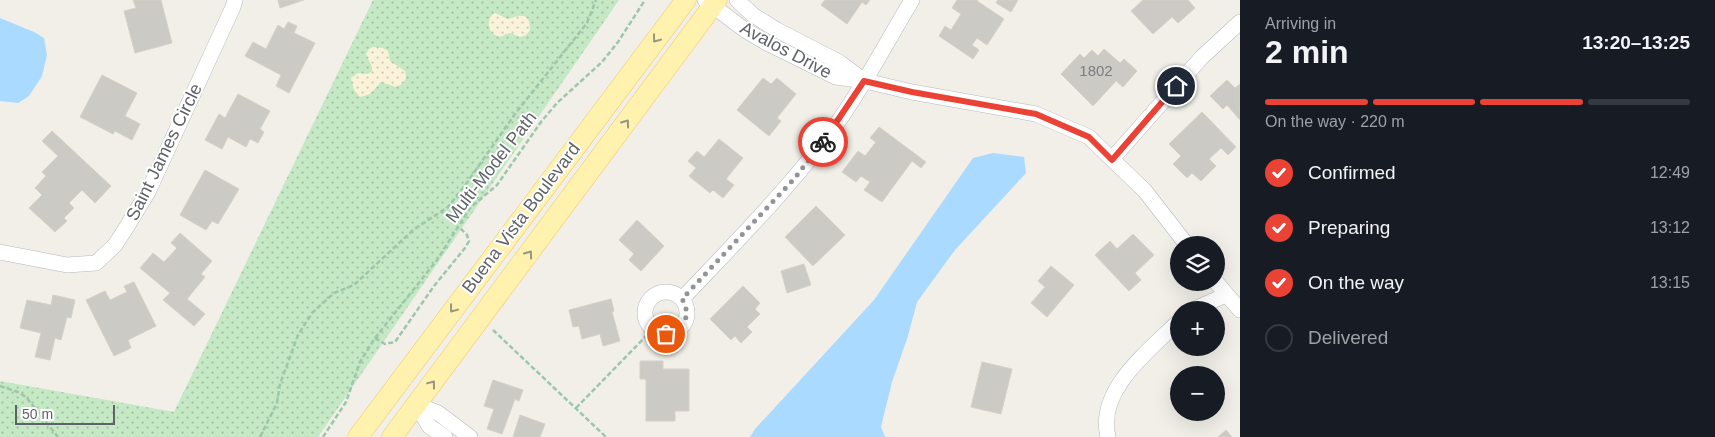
<!DOCTYPE html>
<html lang="en">
<head>
<meta charset="utf-8">
<style>
	:root { --surface:#171b24; --page:#20242c; --text:#f1f3f6; --muted:#9ea1a6; --line:#363941; --accent:#ea4335 }
	body { margin:0; font-family:Arial,sans-serif; background:var(--page); color:var(--text); height:100vh; display:flex; flex-direction:column; font-size:19px; white-space:nowrap }
	* { box-sizing:border-box; margin:0 }
	p { font-size:16px; color:var(--muted) }
	.icon { flex:none; width:28px; height:28px; fill:none; stroke:currentColor; stroke-width:2; stroke-linecap:round; stroke-linejoin:round }
	.map { position:relative; flex:1; overflow:hidden }
	.drawer { display:flex; flex-direction:column; background:var(--surface); width:475px }
	.drawer>* { flex:none }
	.tools { position:absolute; left:1170px; top:236px; display:grid; gap:10px }
	.tools a { display:grid; place-items:center; width:55px; height:55px; border-radius:50%; background:var(--surface); box-shadow:0 5px 20px #0002; font-size:25px }
	.scale { position:absolute; left:15px; bottom:12px; width:100px; box-sizing:border-box; padding-left:5px; border:2px solid #5f6368; border-top:0; font-size:14px; line-height:18px; white-space:nowrap; color:#5f6368; -webkit-text-stroke:4px #fff; paint-order:stroke }
	.pin { position:absolute; display:grid; place-items:center; width:42px; height:42px; color:#fff; margin:-21px; border:2px solid #fff; border-radius:50%; box-shadow:0 1px 5px #0007 }
	.courier { position:absolute; display:grid; place-items:center; width:50px; height:50px; margin:-25px; border:4px solid #ea4335; border-radius:50%; background:#fff; color:#222; box-shadow:0 1px 6px #0007 }
	.head em { font-style:normal; font-weight:600 }
	.head div { display:flex; flex-direction:column-reverse }
	.head { display:flex; align-items:center; justify-content:space-between; height:85px; padding:0 25px }
	h1 { font-size:32px; font-weight:600; line-height:38px }
	.bar { display:grid; grid-template-columns:repeat(4,1fr); gap:8px 5px; align-content:center; height:60px; padding:0 25px }
	.bar i { height:6px; border-radius:4px; background:var(--line) }
	.bar .on { background:var(--accent) }
	.bar p { grid-column:span 4 }
	ol { padding:0 25px; list-style:none }
	li { display:flex; align-items:center; gap:15px; height:55px }
	li p { margin-inline-start:auto }
	li .icon { padding:5px; border-radius:50%; background:var(--accent); color:#fff; stroke-width:4 }
	li:last-child { color:var(--muted) }
	li i { width:28px; height:28px; border:2px solid var(--line); border-radius:50% }
	main { display:flex; flex:1; min-height:0 }
	.map>svg:first-child { display:block }
	.grass { fill:url(#grass-dots) }
	.sand { fill:url(#sand-dots) }
	.water { fill:#aadaff }
	.building { fill:#cccac5; stroke:#d6d1c6 }
	.lines { fill:none; stroke-linecap:round; stroke-linejoin:round }
	.minor-casing { stroke:#b5b8bc; stroke-width:16 }
	.major-casing { stroke:#f2c960; stroke-width:21 }
	.path { stroke:#9cc7a9; stroke-width:2.5; stroke-dasharray:5 2.5; stroke-linecap:butt }
	.minor { stroke:#fff; stroke-width:15 }
	.major { stroke:#fff2af; stroke-width:20 }
	.oneway { stroke:#979581 }
	.done { stroke:#929495; stroke-width:5; stroke-dasharray:0 9 }
	.route { stroke:#ea4335; stroke-width:6 }
	.labels { text-anchor:middle; dominant-baseline:central; stroke-width:4; stroke-linejoin:round; paint-order:stroke }
	.number-label { font-size:15px; fill:#7a7d7f }
	.street-label { font-size:18px; fill:#5f6368; stroke:#fff }
</style>
</head>
<body>
<main>
<div class="map">
<svg width="1240" height="437" viewBox="0 0 1240 437">
	<defs>
		<pattern id="grass-dots" width="8" height="8" patternUnits="userSpaceOnUse" patternTransform="scale(1.25)"><rect width="8" height="8" fill="#c5e8c5"/><path d="M2 2h.1M6 6h.1" fill="none" stroke="#a3c0a4" stroke-width="1.8" stroke-linecap="round"/></pattern>
		<pattern id="sand-dots" width="8" height="8" patternUnits="userSpaceOnUse" patternTransform="scale(1.25)"><rect width="8" height="8" fill="#fbf3d9"/><path d="M2 2h.1M6 6h.1" fill="none" stroke="#cec8b4" stroke-width="1.8" stroke-linecap="round"/></pattern>
	</defs>
	<rect width="100%" height="100%" fill="#f1efe8"/>
	<polygon class="grass" points="373,0 619,0 318,437 0,437 0,381 174,412"/>
	<g class="sand">
		<path d="M495,13L508,19C519,16 530,10 530,30L526,35L520,37C517,36 512,33 509,33C504,34 502,38 497,36C487,32 486,18 495,13Z"/>
		<polygon points="373,47 383,48 388,51 390,61 405,71 406,78 402,84 396,87 381,82 370,94 360,97 354,90 351,78 358,73 368,74 372,71 372,67 366,54 369,49"/>
	</g>
	<g class="water">
		<polygon points="0,18 34,32 44,38 47,55 42,76 29,96 18,103 0,101"/>
		<polygon points="993,153 1024,157 1026,173 955,250 917,302 908,336 892,382 881,427 885,437 750,437 755,429 874,300 973,158"/>
	</g>
	<g class="building">
		<polygon points="133,0 161,0 172,43 135,53 124,11 136,8"/>
		<polygon points="278,0 304,0 280,8"/>
		<polygon points="825,0 870,0 866,5 862,2 847,24 821,5"/>
		<polygon points="957,0 978,0 977,1 1004,19 987,45 977,38 972,45 979,50 973,59 939,36 945,26 951,30 961,14 952,8"/>
		<polygon points="998,0 1018,0 1011,12 996,3"/>
		<polygon points="1143,0 1188,0 1195,8 1178,23 1172,17 1153,34 1131,11"/>
		<polygon points="288,22 297,26 294,33 315,43 289,93 276,86 281,75 245,56 253,42 266,49 278,25 284,29"/>
		<polygon points="1104,49 1120,63 1124,59 1137,71 1123,87 1116,81 1093,106 1061,74 1080,54 1084,58 1092,50 1098,56"/>
		<polygon points="102,75 137,93 125,116 140,124 132,140 115,131 113,134 80,117"/>
		<polygon points="763,78 771,84 777,78 796,94 777,118 781,121 769,136 737,110"/>
		<polygon points="1227,80 1235,88 1240,84 1240,120 1227,105 1223,109 1210,96"/>
		<polygon points="238,94 270,111 260,129 264,132 258,143 250,139 246,147 228,137 222,149 205,140 219,114 225,118"/>
		<polygon points="1202,112 1236,147 1228,155 1221,148 1209,159 1216,166 1201,181 1192,173 1187,178 1173,164 1181,156 1169,144"/>
		<polygon points="879,127 926,162 921,168 912,161 882,202 864,190 870,182 861,176 856,182 842,172 858,151 865,156 876,142 870,138"/>
		<polygon points="52,131 111,186 95,203 82,190 69,203 74,208 64,218 67,221 55,232 29,208 42,195 35,188 46,176 42,172 58,156 42,141"/>
		<polygon points="719,139 743,158 726,179 734,185 723,198 713,190 710,193 689,176 696,168 688,161 697,151 704,157"/>
		<polygon points="205,170 239,189 218,224 212,221 206,230 180,215"/>
		<polygon points="816,206 845,235 813,266 785,237"/>
		<polygon points="637,220 664,246 641,271 629,260 634,254 619,240"/>
		<polygon points="180,233 212,261 201,274 205,277 187,299 205,314 194,326 163,300 170,293 140,268 153,253 164,262 177,248 171,243"/>
		<polygon points="1133,234 1154,255 1135,273 1141,280 1129,291 1095,255 1110,241 1117,249"/>
		<polygon points="804,264 811,285 787,293 781,271"/>
		<polygon points="1051,266 1074,285 1047,317 1031,303 1045,287 1038,281"/>
		<polygon points="134,282 156,326 128,340 131,348 114,356 86,300 105,291 110,300 127,292 124,286"/>
		<polygon points="743,286 760,303 755,309 760,314 747,327 752,332 741,343 735,336 731,340 710,319"/>
		<polygon points="53,295 75,300 71,318 67,317 61,340 55,338 50,360 35,357 41,333 20,328 27,300 51,305"/>
		<polygon points="611,299 614,311 612,312 620,341 603,346 600,334 582,339 579,326 573,327 569,310"/>
		<polygon points="640,361 663,361 663,369 689,369 689,411 675,411 675,421 646,421 646,379 640,379"/>
		<polygon points="982,362 1012,369 1001,414 971,407"/>
		<polygon points="493,380 523,390 519,401 515,399 502,434 487,429 494,409 484,406"/>
		<polygon points="520,415 545,424 540,437 513,437"/>
		<polygon points="1226,430 1232,437 1218,437"/>
	</g>
	<g class="lines">
		<g class="minor-casing">
			<g id="minor">
				<polyline points="705,0 745,30 767,43 836,77 865,81 912,92 1036,114 1089,137 1145,191 1187,245"/>
				<polyline points="737,0 753,15 777,30 839,62 863,80"/>
				<polyline points="1112,159 1202,57 1240,22"/>
				<polyline points="0,252 67,265 96,263 115,245 126,228 148,192 233,7 235,0"/>
				<polyline points="1216,282 1240,310"/>
				<circle cx="666" cy="313" r="21"/>
				<path d="M682,299C734,244 788,190 833,129C863,88 886,43 912,0"/>
				<polyline points="1192,310 1226,295"/>
				<polyline points="416,404 438,413 470,437"/>
				<polyline points="416,404 429,426 445,437"/>
				<path d="M1108,437C1096,390 1150,350 1179,321"/>
			</g>
		</g>
		<g class="major-casing">
			<g id="major">
				<polyline points="358,437 686,0"/>
				<polyline points="392,437 717,0"/>
			</g>
		</g>
		<g class="path">
			<polyline points="493,330 606,437"/>
			<polyline points="375,338 385,344 395,342 434,286 465,248 469,241 467,235 459,227"/>
			<polyline points="0,386 18,392 26,397 58,437"/>
			<polyline points="576,408 653,329"/>
			<polyline points="260,437 277,403 280,384 298,335 312,313 334,293 354,285 413,230 448,207 466,184 515,114 587,23 596,0"/>
			<polyline points="323,437 346,402 360,362 375,338 437,260 470,208 497,185 541,122 557,103 602,62 618,42 645,0"/>
		</g>
		<use href="#minor" class="minor"/>
		<use href="#major" class="major"/>
	</g>
	<defs><path id="oneway-chevron" d="M-2-3.5L2.5 0L-2 3.5" fill="none" stroke-width="1.6" stroke-linecap="round" stroke-linejoin="round" transform="scale(1.25)"/></defs>
	<g class="oneway">
		<use href="#oneway-chevron" transform="translate(656 39) rotate(127)"/>
		<use href="#oneway-chevron" transform="translate(626 123) rotate(-54)"/>
		<use href="#oneway-chevron" transform="translate(529 254) rotate(-54)"/>
		<use href="#oneway-chevron" transform="translate(453 309) rotate(127)"/>
		<use href="#oneway-chevron" transform="translate(432 384) rotate(-53)"/>
	</g>
	<g class="lines">
		<path class="done" d="M666,334C684,331 692,315 682,299L794,179L823,142"/>
		<polyline class="route" points="823,142 864,81 912,92 1036,114 1089,137 1112,160 1176,86"/>
	</g>
	<g class="labels">
		<g class="number-label">
			<text x="1096" y="70">1802</text>
		</g>
		<g class="street-label">
			<text transform="translate(786 50) rotate(28)">Avalos Drive</text>
			<text transform="translate(164 152) rotate(-64)">Saint James Circle</text>
			<text transform="translate(491 167) rotate(-52)">Multi-Model Path</text>
			<text transform="translate(521 218) rotate(-53)">Buena Vista Boulevard</text>
		</g>
	</g>
</svg>
<div class="tools">
<a><svg class="icon" aria-label="layers" viewBox="0 0 24 24"><path d="M12 4l9 5-9 5-9-5zM3 14l9 5 9-5"/></svg></a>
<a>+</a>
<a>−</a>
</div>
<div class="scale">50 m</div>
<div class="pin" style="left:666px;top:334px;background:#ea580c"><svg class="icon" aria-label="bag" viewBox="0 0 24 24"><path d="M5 8h14l-1 12H6zM9 8a3 3 0 0 1 6 0"/></svg></div>
<div class="pin" style="left:1176px;top:86px;background:#1f2937"><svg class="icon" aria-label="home" viewBox="0 0 24 24"><path d="M3 11l9-7 9 7M6 9v11h12V9"/></svg></div>
<div class="courier" style="left:823px;top:142px"><svg class="icon" aria-label="bike" viewBox="0 0 24 24"><circle cx="6" cy="16" r="4"/><circle cx="18" cy="16" r="4"/><path d="M6 16l4-8h5l3 8M10 8l3 8H6M13 5h3"/></svg></div>
</div>
<section class="drawer">
<div class="head"><div><h1>2 min</h1><p>Arriving in</p></div><em>13:20–13:25</em></div>
<div class="bar"><i class="on"></i><i class="on"></i><i class="on"></i><i></i><p>On the way · 220 m</p></div>
<ol>
<li><svg class="icon" aria-label="check" viewBox="0 0 24 24"><path d="M5 12l5 5 9-10"/></svg>Confirmed<p>12:49</p></li>
<li><svg class="icon" aria-label="check" viewBox="0 0 24 24"><path d="M5 12l5 5 9-10"/></svg>Preparing<p>13:12</p></li>
<li><svg class="icon" aria-label="check" viewBox="0 0 24 24"><path d="M5 12l5 5 9-10"/></svg>On the way<p>13:15</p></li>
<li><i></i>Delivered</li>
</ol>
</section>
</main>
</body>
</html>
